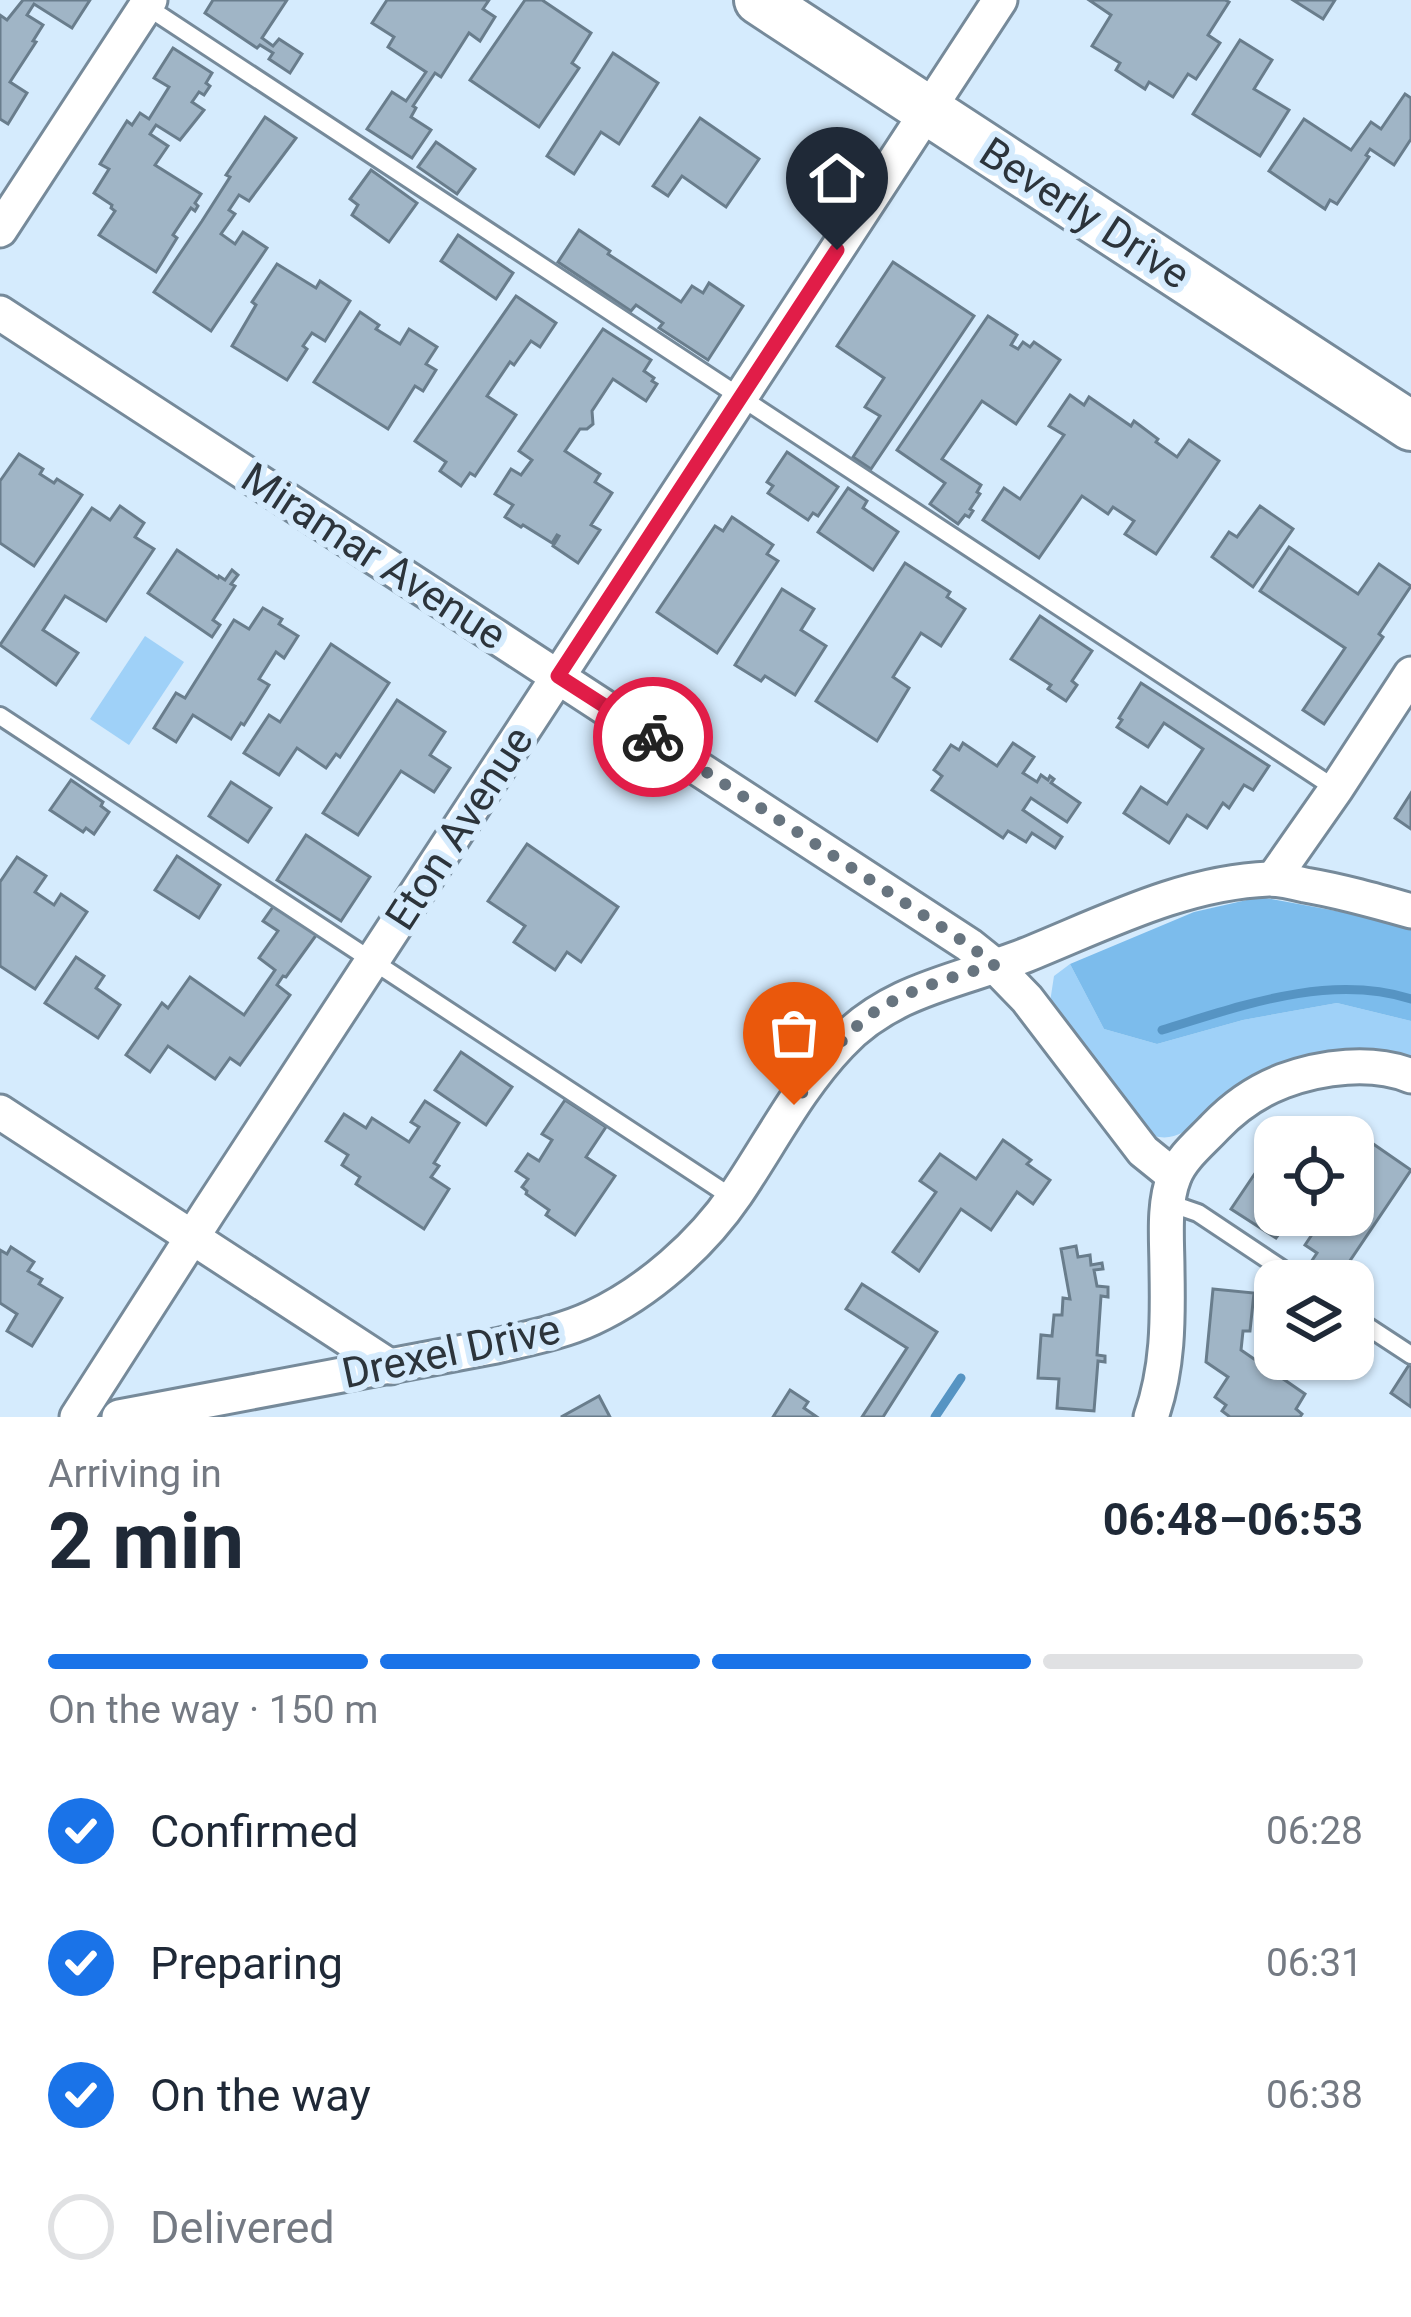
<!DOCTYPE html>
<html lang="en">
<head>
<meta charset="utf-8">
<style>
	:root { --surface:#fff; --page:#f2f2f3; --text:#1f2937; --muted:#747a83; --line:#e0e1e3; --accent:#1a73e8 }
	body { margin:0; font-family:Roboto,sans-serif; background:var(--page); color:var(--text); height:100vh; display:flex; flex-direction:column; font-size:45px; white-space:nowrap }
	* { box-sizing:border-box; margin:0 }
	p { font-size:39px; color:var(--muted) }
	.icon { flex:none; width:66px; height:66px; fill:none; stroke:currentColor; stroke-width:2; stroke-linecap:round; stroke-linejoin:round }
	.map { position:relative; height:1417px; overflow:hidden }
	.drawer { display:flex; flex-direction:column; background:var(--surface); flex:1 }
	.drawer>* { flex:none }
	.buttons { position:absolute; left:1254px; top:1116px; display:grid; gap:24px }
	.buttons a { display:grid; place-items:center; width:120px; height:120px; border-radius:24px; background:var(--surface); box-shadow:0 3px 9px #0004; font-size:60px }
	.pin { position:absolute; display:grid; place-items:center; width:102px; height:102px; color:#fff; margin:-123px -51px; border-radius:50% 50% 50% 0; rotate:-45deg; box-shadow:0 0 12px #0007 }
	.pin .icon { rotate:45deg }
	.courier { position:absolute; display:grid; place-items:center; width:120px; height:120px; margin:-60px; border:9px solid #e11d48; border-radius:50%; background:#fff; color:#222; box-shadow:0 3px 15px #0007 }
	.overview em { font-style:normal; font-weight:700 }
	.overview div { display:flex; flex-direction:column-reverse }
	.overview { display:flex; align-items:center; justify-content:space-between; height:204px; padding:0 48px }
	h1 { font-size:78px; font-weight:700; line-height:90px }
	.bar { display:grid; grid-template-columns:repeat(4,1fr); gap:18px 12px; align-content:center; height:144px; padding:0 48px }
	.bar i { height:15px; border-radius:9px; background:var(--line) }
	.bar .current { background:var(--accent) }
	.bar p { grid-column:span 4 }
	ol { padding:0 48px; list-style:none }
	li { display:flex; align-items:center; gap:36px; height:132px }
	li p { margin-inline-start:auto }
	li .icon { padding:12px; border-radius:50%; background:var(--accent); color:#fff; stroke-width:4 }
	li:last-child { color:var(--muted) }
	li i { width:66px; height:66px; border:6px solid var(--line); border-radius:50% }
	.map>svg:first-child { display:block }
	.green { fill:#9fd1f8 }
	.forest { fill:#7cbcec }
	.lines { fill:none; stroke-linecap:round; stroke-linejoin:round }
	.stream { stroke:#5694c3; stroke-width:9 }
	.building { fill:#a0b5c6; stroke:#697d8c; stroke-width:3 }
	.lane-casing { stroke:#768a9a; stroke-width:22 }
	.street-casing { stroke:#768a9a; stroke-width:39 }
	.secondary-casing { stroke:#768a9a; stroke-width:54 }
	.lane { stroke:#fff; stroke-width:16 }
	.street { stroke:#fff; stroke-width:33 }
	.secondary { stroke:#fff; stroke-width:48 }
	.done { stroke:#67747f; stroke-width:12; stroke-dasharray:0 21.6 }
	.route { stroke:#e11d48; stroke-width:15 }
	.labels { text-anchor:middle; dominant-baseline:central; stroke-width:12; stroke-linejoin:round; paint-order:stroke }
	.street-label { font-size:42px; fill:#2c343b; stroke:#d5ebfd }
</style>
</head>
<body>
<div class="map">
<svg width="1411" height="1417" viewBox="0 0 1411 1417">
	<rect width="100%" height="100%" fill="#d5ebfd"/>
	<g class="green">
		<polygon points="145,636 184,662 129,745 90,719"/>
		<path d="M1070,964L1104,1029L1157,1044L1243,1020L1337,1003L1411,1021V1059C1368,1051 1325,1046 1284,1064C1268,1070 1247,1079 1234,1089C1215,1105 1187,1142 1159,1137C1128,1132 1068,1030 1050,1002L1054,976Z"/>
	</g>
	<polygon class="forest" points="1260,897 1374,918 1411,929 1411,1021 1337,1003 1243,1020 1157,1044 1104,1029 1070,964 1194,912"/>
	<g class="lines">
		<g class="stream">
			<path d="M1162,1030C1241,1006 1329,973 1411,999"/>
			<polyline points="935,1417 961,1378"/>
		</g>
	</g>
	<g class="building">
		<polygon points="23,0 90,0 72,28 34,4 27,15 43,25 33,41 36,42 10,82 27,93 8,124 0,119 0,15 7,20"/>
		<polygon points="213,0 287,0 262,38 273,46 279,39 302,54 290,73 269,59 273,53 260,45 257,48 205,13"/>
		<polygon points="387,0 489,0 483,9 495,17 480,41 469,33 441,77 435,73 413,106 416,108 411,117 431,130 412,158 367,129 392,92 406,101 426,72 388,47 394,37 372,23"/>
		<polygon points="525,0 542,0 591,33 572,63 579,68 539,127 470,80"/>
		<polygon points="1089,0 1225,0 1229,2 1208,35 1220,43 1196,79 1188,74 1173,97 1149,82 1145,89 1116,70 1120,63 1092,46 1111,15"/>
		<polygon points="1293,0 1335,0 1323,19"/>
		<polygon points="1240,40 1272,60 1254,89 1289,110 1260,156 1193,114"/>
		<polygon points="173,48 212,73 206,83 210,86 204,95 199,92 192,102 204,110 180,140 156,125 150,134 168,146 155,165 201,194 195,203 198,206 195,211 191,208 173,235 177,238 156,272 99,235 115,211 111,208 112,205 94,193 109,169 100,164 127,121 132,125 140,113 149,119 169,87 154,78"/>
		<polygon points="613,53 658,83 619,144 601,132 574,174 547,156"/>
		<polygon points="1405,94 1411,98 1411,139 1394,165 1370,149 1366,155 1369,157 1337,204 1330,200 1325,209 1269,171 1304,119 1351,150 1371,122 1381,129"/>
		<polygon points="265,117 296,138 249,201 239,195 229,210 235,214 221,234 235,244 243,232 267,248 211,331 154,292 202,221 230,177 226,175"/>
		<polygon points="700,118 759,159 726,207 682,176 668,196 653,186"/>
		<polygon points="436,142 475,169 457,194 418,167"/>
		<polygon points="371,170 417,203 389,242 352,215 358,205 350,199"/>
		<polygon points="579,230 610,251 608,254 681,302 692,286 703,293 709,283 743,306 708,360 659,328 663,323 636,305 631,311 558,262"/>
		<polygon points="458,235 513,273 496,299 441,261"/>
		<polygon points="893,262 974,316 871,469 853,457 880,416 865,407 884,378 837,346"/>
		<polygon points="277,264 316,288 320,281 350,301 325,341 312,333 303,346 307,349 287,380 232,346 256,305 252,302"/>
		<polygon points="516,296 556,323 540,347 531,341 514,365 510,362 487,396 516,415 475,476 470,473 461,486 440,471 446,462 415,441"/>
		<polygon points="360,312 379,325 376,329 400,344 409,329 437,347 426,364 436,370 423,391 415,386 388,429 314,382"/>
		<polygon points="988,316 1017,335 1011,345 1018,349 1023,342 1030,347 1034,342 1060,360 1016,424 982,401 942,459 981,485 977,492 980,494 970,509 973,511 969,517 965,515 958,524 930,504 945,483 897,450"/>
		<polygon points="603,329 651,360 644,371 654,378 652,381 657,384 646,401 613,379 592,411 593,424 587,429 580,429 565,451 600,474 595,482 612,493 591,525 600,530 578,563 553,546 559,536 557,535 552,543 523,525 521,527 505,517 513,505 495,494 511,469 521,475 532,460 519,451"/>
		<polygon points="1070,395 1084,405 1089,397 1131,426 1134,421 1158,439 1156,442 1177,457 1189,440 1219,461 1156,554 1125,534 1134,521 1113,507 1108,514 1082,496 1039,558 983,520 1004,488 1020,499 1064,435 1049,426"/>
		<polygon points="787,452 838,487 818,516 813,513 808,520 768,493 773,486 767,482"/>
		<polygon points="19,454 43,469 40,474 54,483 57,479 82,495 34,566 0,543 0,481"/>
		<polygon points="848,488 867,501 863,508 898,532 873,570 818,532"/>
		<polygon points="120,506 144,523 135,537 154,549 106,621 65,596 43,630 78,653 56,685 0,645 92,508 110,520"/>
		<polygon points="1260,506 1293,529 1253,587 1212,557 1229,532 1237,537"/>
		<polygon points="732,517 773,545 767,554 778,561 717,653 657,612 715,526 723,531"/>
		<polygon points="1289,547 1358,594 1379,564 1411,586 1379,634 1383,637 1324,724 1303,710 1345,648 1260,591"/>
		<polygon points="177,550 218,578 219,576 225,580 232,570 238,575 231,584 235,586 213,620 220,625 212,637 148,593"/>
		<polygon points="905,563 950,592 947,597 965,609 941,646 921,633 893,677 909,688 877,741 816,701"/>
		<polygon points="782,589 814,609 801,630 826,646 795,695 765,676 761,681 735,665"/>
		<polygon points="263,608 282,619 279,624 298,636 284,658 276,652 259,679 269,685 244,725 241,723 231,739 193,715 176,742 154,728 176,693 185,698 234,620 249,629"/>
		<polygon points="1040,616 1092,651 1072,681 1077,685 1066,701 1048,689 1051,685 1011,659"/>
		<polygon points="331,644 389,683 340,757 336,754 326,768 297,748 279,775 244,753 269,715 280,722"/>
		<polygon points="1141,683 1269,766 1253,790 1244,785 1229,808 1223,803 1207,828 1187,815 1169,843 1124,813 1141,787 1167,804 1203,749 1164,723 1148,747 1117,727 1122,720 1119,718"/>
		<polygon points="397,700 445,732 430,755 450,768 434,792 401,771 358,835 323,813"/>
		<polygon points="963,743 997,766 1013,743 1034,757 1023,773 1037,782 1041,775 1048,780 1050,776 1054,779 1051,783 1080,803 1067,822 1031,798 1023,810 1062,837 1055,848 1032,833 1026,842 1008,831 1003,838 932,790 942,776 934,770 951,745 959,750"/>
		<polygon points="71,780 103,802 101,806 109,812 94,834 86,828 83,832 50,810"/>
		<polygon points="231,782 271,808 248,842 209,816"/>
		<polygon points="1411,793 1411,829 1395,818"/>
		<polygon points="306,835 370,877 341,921 277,880"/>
		<polygon points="527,844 618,907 581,962 567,952 555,970 514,942 525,926 488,901"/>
		<polygon points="177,856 220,885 199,918 155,890"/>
		<polygon points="17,857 46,876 35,892 54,905 61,894 87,912 35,989 0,966 0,882"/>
		<polygon points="275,904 317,934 286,977 283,976 277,985 290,995 240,1065 230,1058 215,1079 168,1046 150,1072 126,1055 162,1003 168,1008 190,977 244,1015 275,970 259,958 278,931 263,921"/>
		<polygon points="76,957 104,976 96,988 120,1005 98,1038 45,1003"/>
		<polygon points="461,1052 512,1087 486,1125 435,1090"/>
		<polygon points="565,1100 606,1127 586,1157 615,1176 575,1235 546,1215 549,1210 526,1194 527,1191 522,1187 528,1179 516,1171 528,1154 539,1161 552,1140 542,1134"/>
		<polygon points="425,1101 459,1123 434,1163 439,1166 431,1177 449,1189 424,1229 356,1184 360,1177 342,1165 348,1155 326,1141 344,1114 366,1128 372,1118 409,1142 419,1127 411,1122"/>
		<polygon points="1353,1138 1363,1144 1366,1139 1411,1170 1337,1280 1311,1262 1317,1253 1305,1245 1325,1215 1353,1215"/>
		<polygon points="1003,1140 1031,1160 1027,1164 1050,1180 1033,1204 1017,1192 991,1230 961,1209 919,1271 893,1252 936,1192 920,1181 940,1154 976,1179"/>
		<polygon points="1262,1163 1275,1172 1275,1215 1302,1215 1291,1232 1284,1227 1276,1238 1231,1209"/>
		<polygon points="1076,1246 1078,1257 1090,1255 1091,1265 1102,1263 1103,1269 1094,1270 1097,1286 1108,1287 1108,1297 1101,1296 1097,1355 1105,1356 1105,1362 1098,1361 1094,1411 1057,1408 1059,1379 1038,1378 1041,1335 1052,1336 1054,1315 1062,1315 1063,1298 1070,1299 1061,1249"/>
		<polygon points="11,1247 34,1262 28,1271 42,1279 39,1284 62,1298 32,1346 7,1331 17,1314 0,1303 0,1250 7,1254"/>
		<polygon points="862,1284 937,1332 883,1417 862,1417 907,1348 846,1309"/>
		<polygon points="1213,1289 1254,1293 1250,1331 1243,1331 1241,1350 1305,1394 1296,1409 1302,1414 1300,1417 1230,1417 1222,1411 1226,1405 1215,1397 1228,1377 1206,1362"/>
		<polygon points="1409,1365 1411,1366 1411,1407 1391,1393"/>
		<polygon points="790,1390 808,1402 804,1408 817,1417 773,1417"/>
		<polygon points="599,1396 610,1417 561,1417"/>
	</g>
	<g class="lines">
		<g class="lane-casing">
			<g id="lane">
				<polyline points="143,4 1336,789"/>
				<polyline points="0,716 733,1198"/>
				<polyline points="1169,1203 1198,1213 1300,1281"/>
				<polyline points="1353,1317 1411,1355"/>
			</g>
		</g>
		<g class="street-casing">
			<g id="street">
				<polyline points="0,230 150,0"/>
				<polyline points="0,313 969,945 994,965 1027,999 1143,1151 1174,1176"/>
				<polyline points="1273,879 1336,789 1411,674"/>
				<polyline points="0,1112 391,1367"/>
				<polyline points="77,1417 209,1211 1000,0"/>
				<path d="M119,1417L496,1346C529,1338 562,1332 592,1318C648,1292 702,1244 736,1194C770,1144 798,1088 840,1044C891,989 960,981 1026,955C1103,924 1184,882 1269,879C1281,879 1293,882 1305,885C1341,891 1376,901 1411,911"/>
				<path d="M1151,1417C1168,1369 1168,1321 1167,1270C1167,1241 1163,1205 1174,1177C1181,1158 1201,1142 1215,1127C1234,1107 1257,1091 1283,1081C1321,1067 1372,1060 1411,1076"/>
			</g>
		</g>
		<g class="secondary-casing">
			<polyline id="secondary" points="759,0 1411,426"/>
		</g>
		<use href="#lane" class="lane"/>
		<use href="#street" class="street"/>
		<use href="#secondary" class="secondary"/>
	</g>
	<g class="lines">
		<path class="done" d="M653,737L969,945L994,965C951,978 901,990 865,1019C836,1043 814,1074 794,1105"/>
		<polyline class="route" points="653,737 558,676 837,250"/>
	</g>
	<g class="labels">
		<g class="street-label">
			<text transform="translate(1085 213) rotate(33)">Beverly Drive</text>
			<text transform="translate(374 556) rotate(33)">Miramar Avenue</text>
			<text transform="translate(459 828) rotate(-57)">Eton Avenue</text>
			<text transform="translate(451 1351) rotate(-12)">Drexel Drive</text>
		</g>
	</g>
</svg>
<div class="buttons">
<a><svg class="icon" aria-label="locate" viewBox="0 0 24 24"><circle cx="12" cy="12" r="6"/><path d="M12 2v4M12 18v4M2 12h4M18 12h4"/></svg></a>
<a><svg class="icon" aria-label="layers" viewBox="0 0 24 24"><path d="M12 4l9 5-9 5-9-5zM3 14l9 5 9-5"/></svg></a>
</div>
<div class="pin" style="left:794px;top:1105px;background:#ea580c"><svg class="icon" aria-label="bag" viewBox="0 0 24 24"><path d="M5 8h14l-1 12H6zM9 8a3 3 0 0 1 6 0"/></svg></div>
<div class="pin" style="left:837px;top:250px;background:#1f2937"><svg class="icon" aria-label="home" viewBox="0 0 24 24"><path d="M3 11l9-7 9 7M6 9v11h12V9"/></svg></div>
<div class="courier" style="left:653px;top:737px"><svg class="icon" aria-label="bike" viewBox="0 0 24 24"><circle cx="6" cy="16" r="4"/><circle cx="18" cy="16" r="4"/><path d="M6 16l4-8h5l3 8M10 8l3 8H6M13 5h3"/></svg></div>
</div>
<section class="drawer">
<div class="overview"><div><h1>2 min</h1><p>Arriving in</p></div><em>06:48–06:53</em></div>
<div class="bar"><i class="current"></i><i class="current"></i><i class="current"></i><i></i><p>On the way · 150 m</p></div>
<ol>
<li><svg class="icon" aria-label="check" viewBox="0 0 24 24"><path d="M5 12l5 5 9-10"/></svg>Confirmed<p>06:28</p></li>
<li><svg class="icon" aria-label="check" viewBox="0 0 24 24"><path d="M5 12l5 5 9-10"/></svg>Preparing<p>06:31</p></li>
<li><svg class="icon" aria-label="check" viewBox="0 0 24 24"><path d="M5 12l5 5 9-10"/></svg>On the way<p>06:38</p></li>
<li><i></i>Delivered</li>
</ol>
</section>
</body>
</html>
